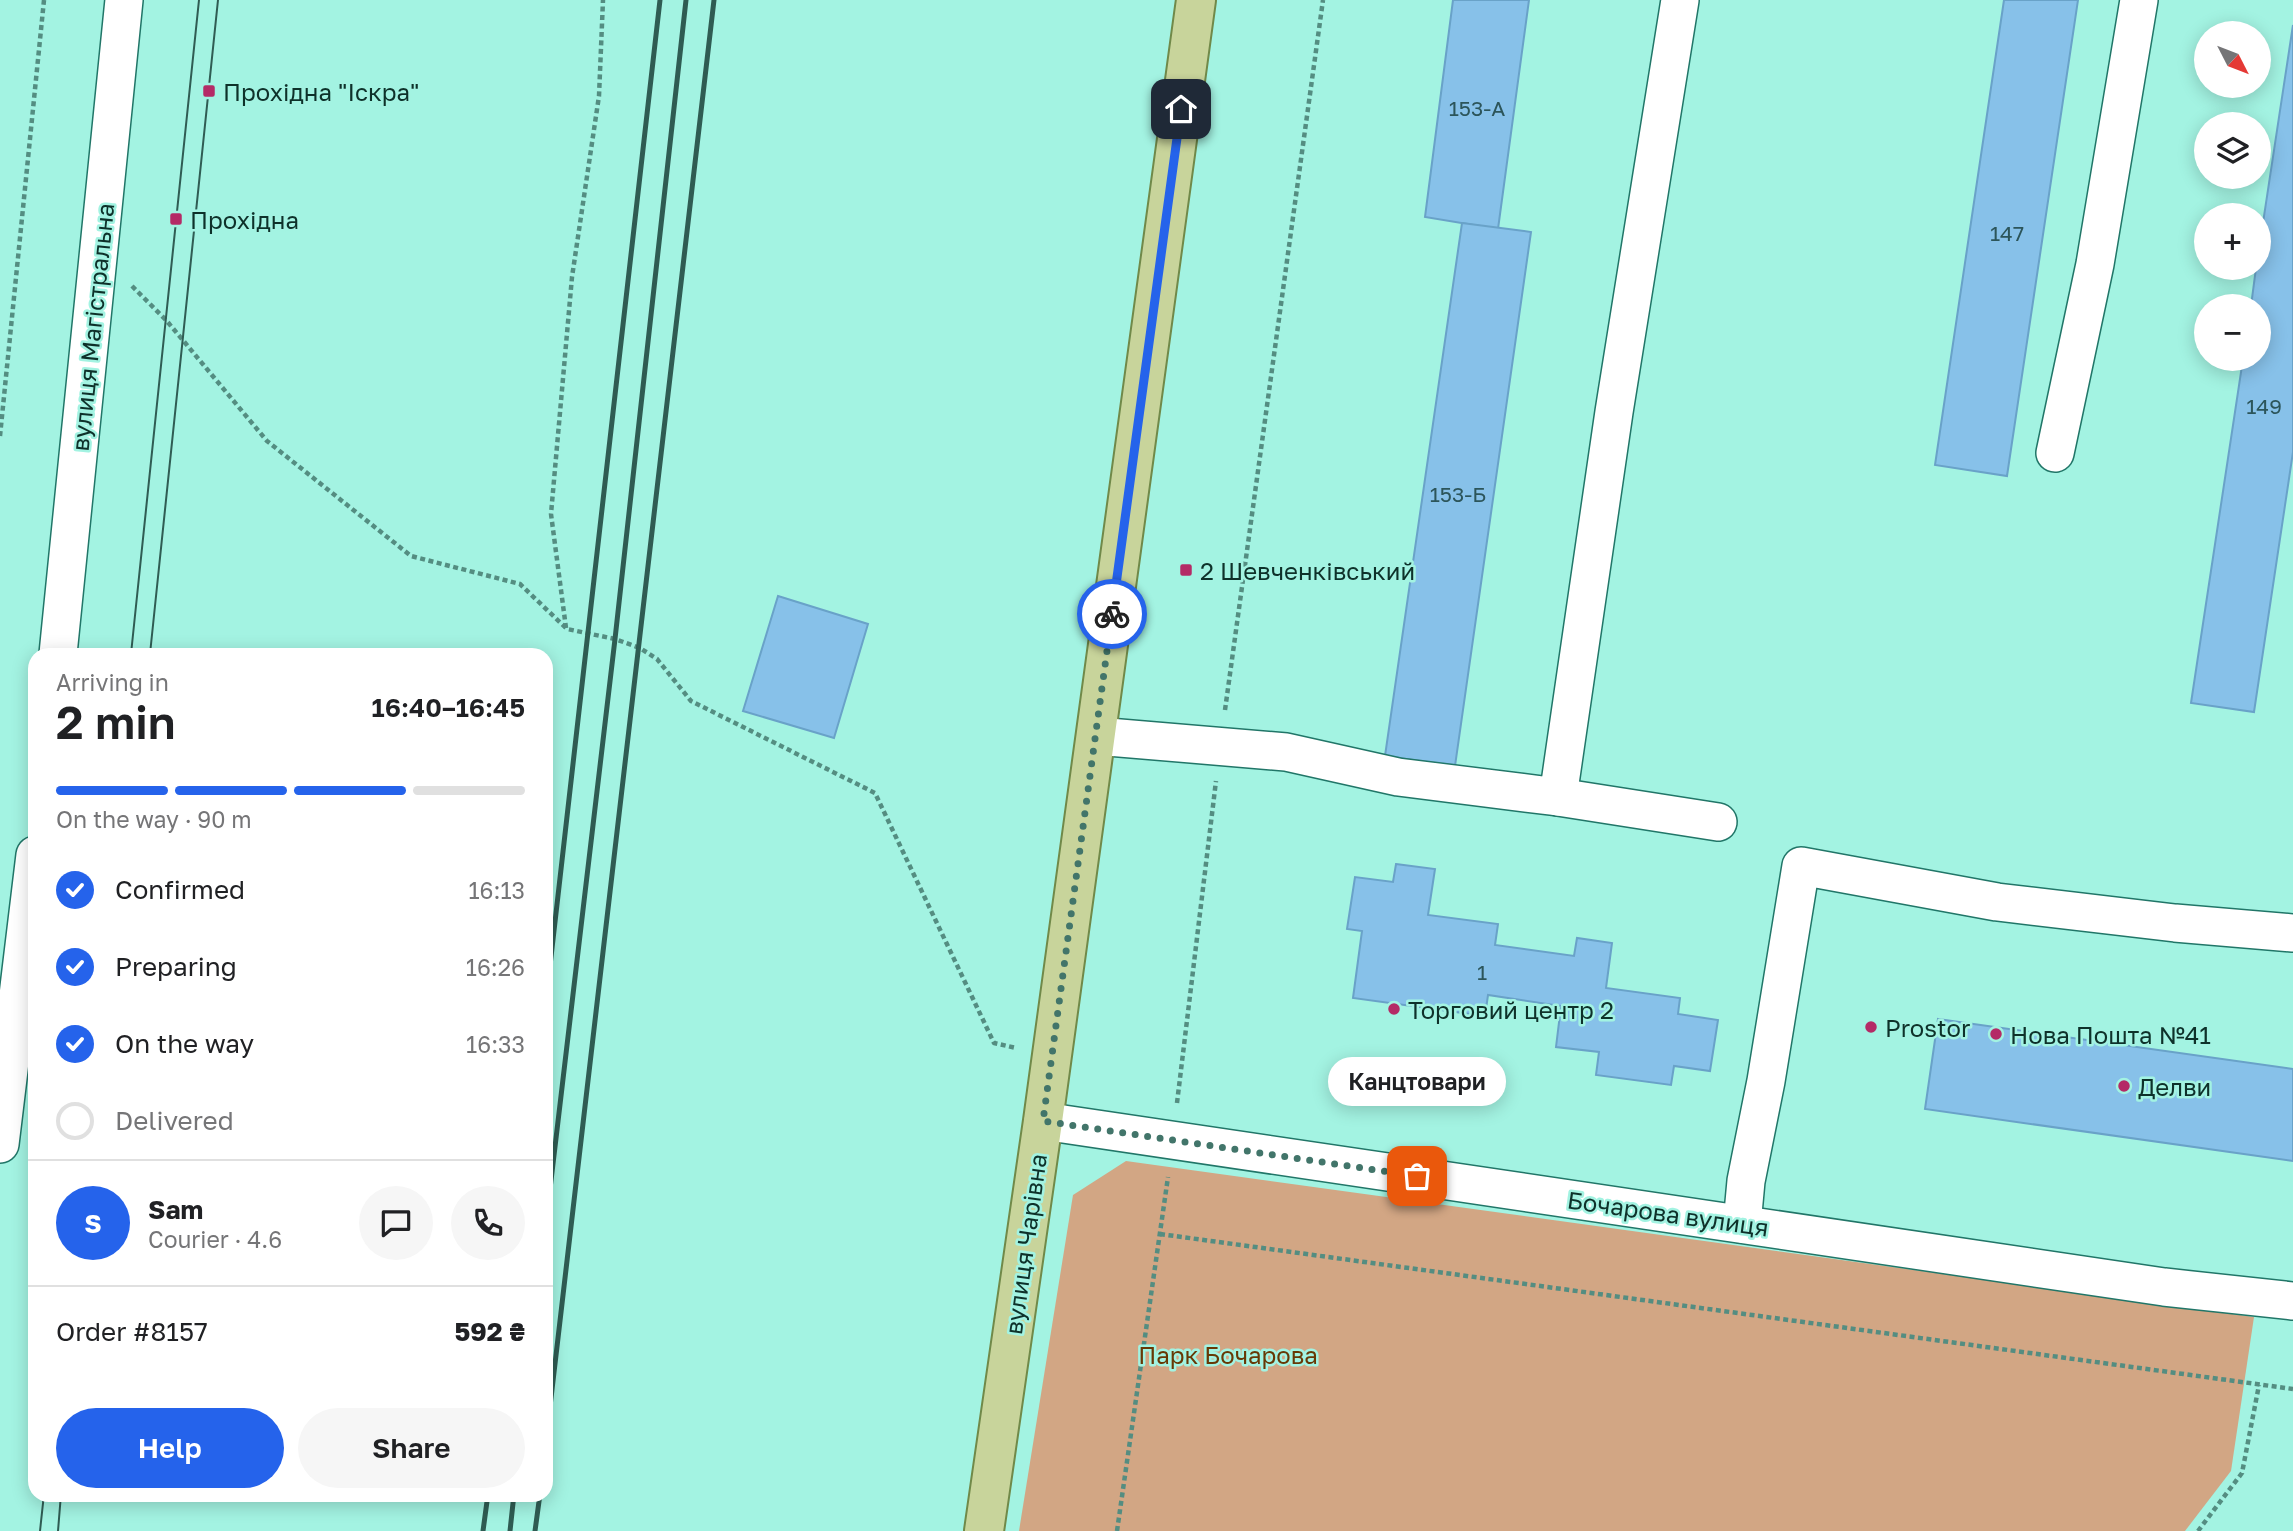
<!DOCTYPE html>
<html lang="en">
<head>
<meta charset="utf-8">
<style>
	:root { --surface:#fff; --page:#f6f6f6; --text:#202124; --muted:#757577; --line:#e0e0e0; --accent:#2563eb }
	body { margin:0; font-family:"Golos Text",sans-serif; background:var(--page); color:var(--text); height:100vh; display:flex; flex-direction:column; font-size:26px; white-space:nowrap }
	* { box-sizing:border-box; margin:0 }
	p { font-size:23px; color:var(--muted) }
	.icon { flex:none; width:38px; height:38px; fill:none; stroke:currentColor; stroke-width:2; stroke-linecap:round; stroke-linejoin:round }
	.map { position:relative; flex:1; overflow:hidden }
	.side { position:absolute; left:28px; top:648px; width:525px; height:854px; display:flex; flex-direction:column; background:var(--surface); border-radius:21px; box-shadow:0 4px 18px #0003 }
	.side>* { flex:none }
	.needle { width:46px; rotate:132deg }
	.buttons { position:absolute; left:2194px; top:21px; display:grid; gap:14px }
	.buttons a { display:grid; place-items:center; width:77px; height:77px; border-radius:50%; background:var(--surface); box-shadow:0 4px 18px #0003; font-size:35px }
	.pin { position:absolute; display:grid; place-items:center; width:60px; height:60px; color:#fff; margin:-30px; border-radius:14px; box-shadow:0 4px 10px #0006 }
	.courier { position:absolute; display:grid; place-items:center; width:70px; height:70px; margin:-35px; border:5px solid #2563eb; border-radius:50%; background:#fff; color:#222; box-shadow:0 2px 9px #0007 }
	.bubble { position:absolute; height:49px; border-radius:24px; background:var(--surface); box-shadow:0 4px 18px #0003; font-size:23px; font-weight:600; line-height:49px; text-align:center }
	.overview em { font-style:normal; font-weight:600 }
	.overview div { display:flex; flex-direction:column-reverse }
	.overview { display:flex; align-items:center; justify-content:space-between; height:119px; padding:0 28px }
	h1 { font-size:46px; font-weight:600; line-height:52px }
	.bar { display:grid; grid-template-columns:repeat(4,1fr); gap:10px 7px; align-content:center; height:84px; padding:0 28px }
	.bar i { height:9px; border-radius:5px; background:var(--line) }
	.bar .current { background:var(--accent) }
	.bar p { grid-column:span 4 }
	.line { display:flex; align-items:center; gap:18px; padding:0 28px; border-top:2px solid var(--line) }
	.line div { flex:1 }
	.round { display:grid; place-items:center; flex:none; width:74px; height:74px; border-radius:37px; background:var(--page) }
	ol { padding:0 28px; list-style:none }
	li { display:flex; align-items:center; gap:21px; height:77px }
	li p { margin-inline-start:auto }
	li .icon { padding:7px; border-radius:50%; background:var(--accent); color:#fff; stroke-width:4 }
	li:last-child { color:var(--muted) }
	li i { width:38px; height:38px; border:4px solid var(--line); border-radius:50% }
	.action { display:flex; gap:14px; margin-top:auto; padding:14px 28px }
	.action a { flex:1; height:80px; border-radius:42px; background:var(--accent); color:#fff; font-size:28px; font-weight:600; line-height:80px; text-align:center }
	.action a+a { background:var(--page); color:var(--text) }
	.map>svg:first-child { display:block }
	.green { fill:#d2a684 }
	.building { fill:#87c1e9; stroke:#69a2c8; stroke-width:2 }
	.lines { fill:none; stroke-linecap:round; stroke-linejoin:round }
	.minor-casing { stroke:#217668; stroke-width:40 }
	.major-casing { stroke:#708949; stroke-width:42 }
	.path { stroke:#548d81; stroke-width:4.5; stroke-dasharray:5 3.5; stroke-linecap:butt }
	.minor { stroke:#fff; stroke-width:37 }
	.major { stroke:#c8d49b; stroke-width:38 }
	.tram { stroke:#2f5c53; stroke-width:2 }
	.rail { stroke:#2f5c53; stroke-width:5 }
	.done { stroke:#42756a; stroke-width:7; stroke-dasharray:0 12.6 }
	.route { stroke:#2563eb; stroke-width:9 }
	.poi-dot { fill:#b42a66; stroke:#a3f3e2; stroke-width:2.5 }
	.labels { text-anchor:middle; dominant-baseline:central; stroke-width:5; stroke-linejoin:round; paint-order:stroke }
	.number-label { font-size:21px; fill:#2c555a }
	.poi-label { font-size:24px; fill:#0e312a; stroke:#a3f3e2; text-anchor:start }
	.street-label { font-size:24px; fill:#0e312a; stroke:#a3f3e2 }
	.park-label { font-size:24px; fill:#673805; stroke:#a3f3e2 }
</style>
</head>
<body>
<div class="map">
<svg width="2293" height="1531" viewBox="0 0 2293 1531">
	<rect width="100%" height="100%" fill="#a3f3e2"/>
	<polygon class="green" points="1126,1161 2254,1317 2231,1471 2185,1531 1019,1531 1073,1195"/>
	<g class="building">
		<polygon points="1453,0 1529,0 1498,229 1425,217"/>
		<polygon points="2004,0 2078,0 2007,476 1935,465"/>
		<polygon points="2293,25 2293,452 2254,712 2191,703 2243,359 2259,359 2259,306 2251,306 2256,268 2259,268 2259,249"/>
		<polygon points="1462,223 1531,232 1455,766 1385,756"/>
		<polygon points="778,596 868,624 834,738 743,711"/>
		<polygon points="1396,864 1435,869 1428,915 1498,924 1495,945 1574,956 1577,938 1612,943 1606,988 1680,998 1678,1014 1718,1020 1710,1071 1674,1066 1671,1085 1596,1075 1599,1052 1556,1047 1561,1006 1488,995 1485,1016 1353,998 1362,931 1347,929 1355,877 1393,882"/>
		<polygon points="1938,1019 2293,1069 2293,1161 1925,1109"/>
	</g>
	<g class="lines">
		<g class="minor-casing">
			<g id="minor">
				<polyline points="2055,453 2095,264 2139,0"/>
				<polyline points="58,654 124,0"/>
				<polyline points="1096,736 1286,752 1398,777 1558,797 1614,412 1680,0"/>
				<polyline points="1558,797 1718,822"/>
				<polyline points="1043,1121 2164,1287 2293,1301"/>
				<polyline points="0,1144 35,855"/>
				<polyline points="1742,1224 1746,1181 1766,1081 1801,866 1997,902 2175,923 2293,933"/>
			</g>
		</g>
		<g class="major-casing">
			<polyline id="major" points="984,1531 1043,1121 1196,0"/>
		</g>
		<g class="path">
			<polyline points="132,286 166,320 267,441 411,556 520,584 567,629 615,639 640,648 657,659 691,701 875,793 994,1043 1016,1048"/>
			<polyline points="0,436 44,0"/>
			<polyline points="566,628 551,514 572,277 599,96 603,0"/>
			<polyline points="1225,710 1323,0"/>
			<polyline points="1177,1103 1216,781"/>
			<polyline points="1160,1234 2293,1389"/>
			<polyline points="1117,1531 1168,1177"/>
			<polyline points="2198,1531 2242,1473 2259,1385"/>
		</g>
		<use href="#minor" class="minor"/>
		<use href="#major" class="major"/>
		<g class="tram">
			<polyline points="131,654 199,0"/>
			<polyline points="150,654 218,0"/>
			<polyline points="40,1531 44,1494"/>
			<polyline points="58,1531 61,1494"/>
		</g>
		<g class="rail">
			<polyline points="546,1001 660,0"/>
			<polyline points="546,1223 615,639 686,0"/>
			<polyline points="546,1441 714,0"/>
			<polyline points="483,1531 488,1494"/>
			<polyline points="510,1531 514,1494"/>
			<polyline points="535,1531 540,1494"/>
		</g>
	</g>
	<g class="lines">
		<polyline class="done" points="1112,614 1043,1121 1417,1176"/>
		<polyline class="route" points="1112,614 1181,109"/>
	</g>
	<g class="poi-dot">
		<rect x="202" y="84" width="14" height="14" rx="3.5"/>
		<rect x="169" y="212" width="14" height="14" rx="3.5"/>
		<rect x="1179" y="563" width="14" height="14" rx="3.5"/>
		<circle cx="1394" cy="1009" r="7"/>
		<circle cx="1871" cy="1027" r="7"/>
		<circle cx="1996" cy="1034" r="7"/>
		<circle cx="2124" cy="1086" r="7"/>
	</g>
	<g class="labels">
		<g class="number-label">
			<text x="1477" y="108">153-А</text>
			<text x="2007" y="233">147</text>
			<text x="2264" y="406">149</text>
			<text x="1458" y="494">153-Б</text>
			<text x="1482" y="972">1</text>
		</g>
		<g class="poi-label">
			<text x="223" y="91">Прохідна "Іскра"</text>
			<text x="190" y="219">Прохідна</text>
			<text x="1200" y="570">2 Шевченківський</text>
			<text x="1408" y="1009">Торговий центр 2</text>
			<text x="1885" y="1027">Prostor</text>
			<text x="2010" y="1034">Нова Пошта №41</text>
			<text x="2138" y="1086">Делви</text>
		</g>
		<g class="street-label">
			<text transform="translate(92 327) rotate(-84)">вулиця Магістральна</text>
			<text transform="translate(1668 1213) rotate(8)">Бочарова вулиця</text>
			<text transform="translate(1025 1244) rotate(-82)">вулиця Чарівна</text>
		</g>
		<g class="park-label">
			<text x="1228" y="1354">Парк Бочарова</text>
		</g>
	</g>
</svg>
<div class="buttons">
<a><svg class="needle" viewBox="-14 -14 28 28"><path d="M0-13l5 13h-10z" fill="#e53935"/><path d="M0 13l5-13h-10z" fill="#757577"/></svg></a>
<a><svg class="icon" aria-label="layers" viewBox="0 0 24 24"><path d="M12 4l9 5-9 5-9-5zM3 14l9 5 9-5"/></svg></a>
<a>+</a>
<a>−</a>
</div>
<div class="pin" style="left:1417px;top:1176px;background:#ea580c"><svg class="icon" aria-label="bag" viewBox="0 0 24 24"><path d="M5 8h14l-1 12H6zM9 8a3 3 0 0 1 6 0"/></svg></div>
<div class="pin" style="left:1181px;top:109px;background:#1f2937"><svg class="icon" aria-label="home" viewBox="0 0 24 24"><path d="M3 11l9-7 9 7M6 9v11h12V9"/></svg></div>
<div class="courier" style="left:1112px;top:614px"><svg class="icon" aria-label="bike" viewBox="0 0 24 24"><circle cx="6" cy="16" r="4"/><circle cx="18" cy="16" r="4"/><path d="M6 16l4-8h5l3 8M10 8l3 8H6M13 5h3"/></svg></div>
<div class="bubble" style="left:1328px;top:1057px;width:178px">Канцтовари</div>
<section class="side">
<div class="overview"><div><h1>2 min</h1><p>Arriving in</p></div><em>16:40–16:45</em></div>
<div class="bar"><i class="current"></i><i class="current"></i><i class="current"></i><i></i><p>On the way · 90 m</p></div>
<ol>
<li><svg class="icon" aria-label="check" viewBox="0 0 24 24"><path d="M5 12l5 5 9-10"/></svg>Confirmed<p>16:13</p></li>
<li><svg class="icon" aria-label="check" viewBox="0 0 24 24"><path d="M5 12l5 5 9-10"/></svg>Preparing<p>16:26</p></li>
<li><svg class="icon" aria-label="check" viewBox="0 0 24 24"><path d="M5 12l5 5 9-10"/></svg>On the way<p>16:33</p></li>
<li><i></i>Delivered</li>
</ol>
<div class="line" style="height:126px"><b class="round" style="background:var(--accent);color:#fff">S</b><div><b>Sam</b><p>Courier · 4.6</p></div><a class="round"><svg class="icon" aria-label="chat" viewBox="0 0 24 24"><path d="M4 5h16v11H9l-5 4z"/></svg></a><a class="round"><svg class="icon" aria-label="phone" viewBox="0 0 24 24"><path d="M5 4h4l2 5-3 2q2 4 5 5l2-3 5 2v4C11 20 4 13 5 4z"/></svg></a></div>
<div class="line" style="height:91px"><div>Order #8157</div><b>592 ₴</b></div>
<div class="action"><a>Help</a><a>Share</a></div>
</section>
</div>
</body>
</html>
